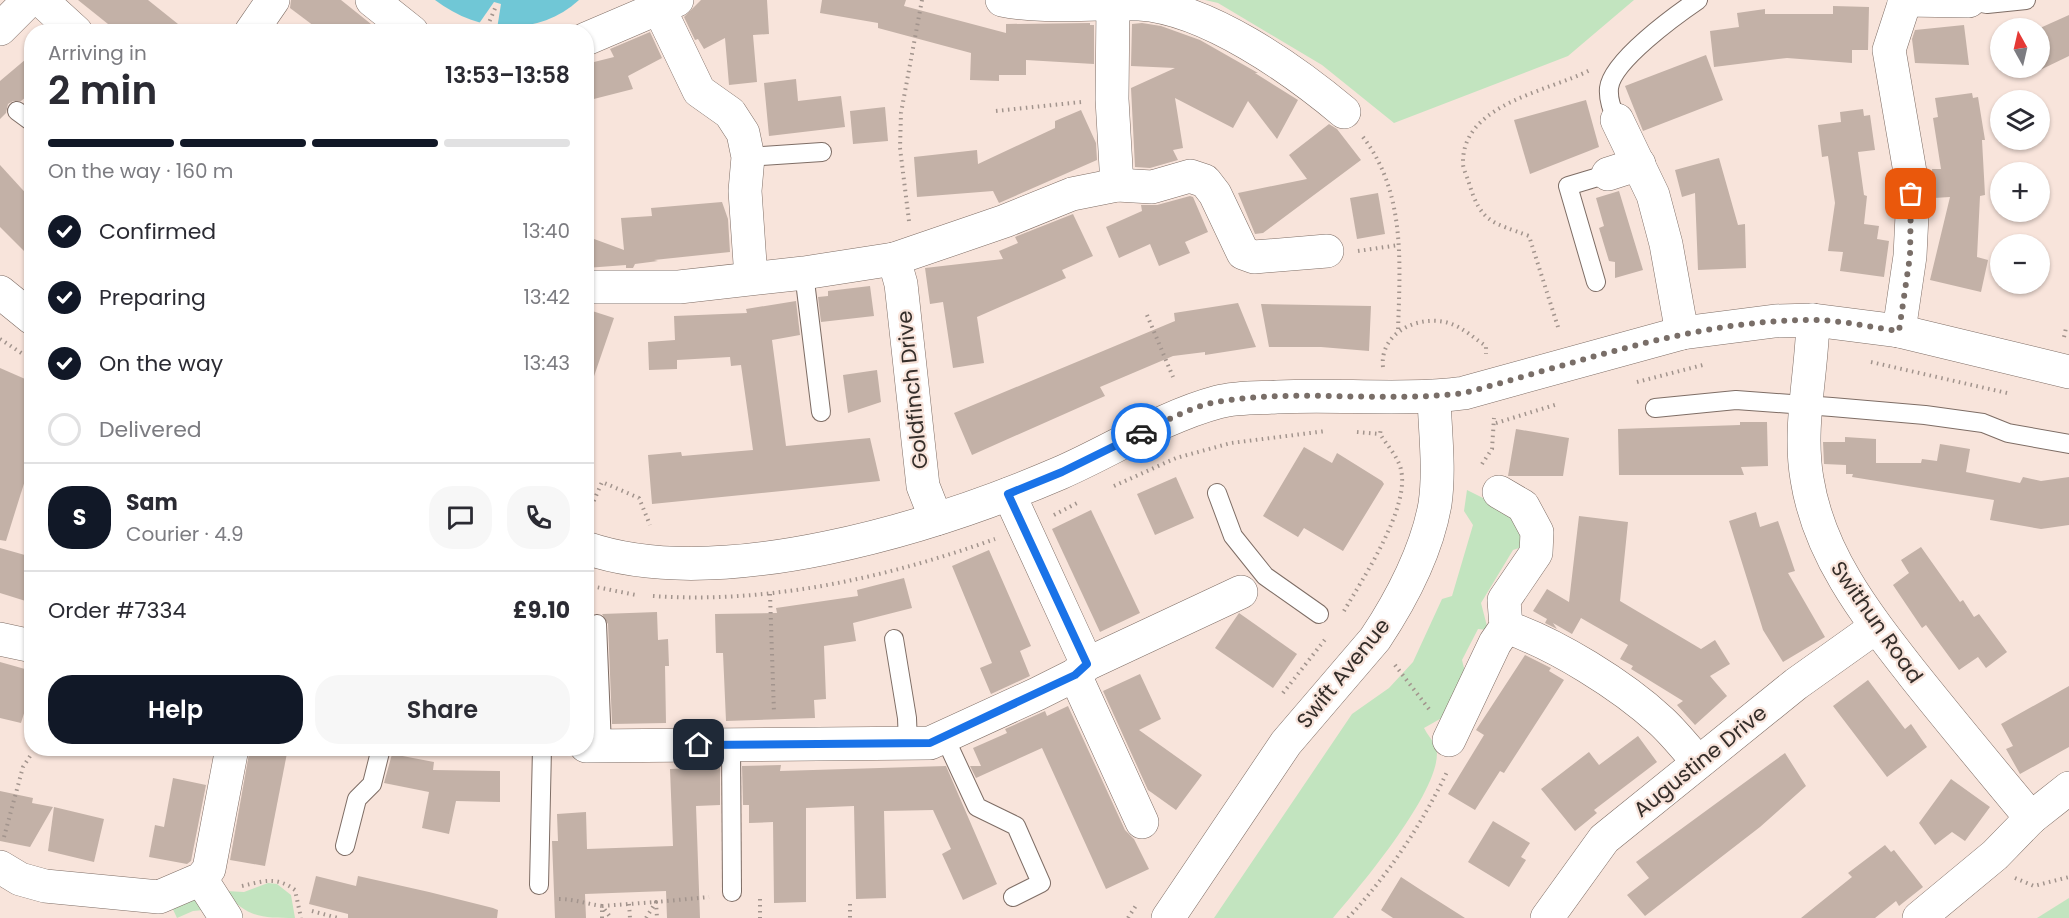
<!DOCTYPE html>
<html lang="en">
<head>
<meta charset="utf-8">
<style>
	:root { --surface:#fff; --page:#f7f7f7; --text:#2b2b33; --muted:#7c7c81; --line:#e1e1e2; --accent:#111827 }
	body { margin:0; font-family:Poppins,sans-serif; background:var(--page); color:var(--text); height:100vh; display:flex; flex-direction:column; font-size:22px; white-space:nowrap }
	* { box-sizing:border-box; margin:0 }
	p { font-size:20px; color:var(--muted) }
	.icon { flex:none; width:33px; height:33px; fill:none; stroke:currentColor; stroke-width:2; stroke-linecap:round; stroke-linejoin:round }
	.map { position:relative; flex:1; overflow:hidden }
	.details { position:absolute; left:24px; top:24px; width:570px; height:732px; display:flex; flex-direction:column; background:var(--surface); border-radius:24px; box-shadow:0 2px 4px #0004 }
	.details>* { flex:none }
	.needle { width:39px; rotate:352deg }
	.controls { position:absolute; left:1990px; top:18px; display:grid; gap:12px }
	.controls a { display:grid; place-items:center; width:60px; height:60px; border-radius:50%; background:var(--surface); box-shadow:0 2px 4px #0004; font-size:30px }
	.pin { position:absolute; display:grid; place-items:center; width:51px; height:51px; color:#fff; margin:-26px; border-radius:12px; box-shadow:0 3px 9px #0006 }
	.courier { position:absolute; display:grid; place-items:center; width:60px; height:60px; margin:-30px; border:4px solid #1a73e8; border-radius:50%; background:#fff; color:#222; box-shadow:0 2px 8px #0007 }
	.overview em { font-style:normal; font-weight:600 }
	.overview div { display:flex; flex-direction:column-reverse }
	.overview { display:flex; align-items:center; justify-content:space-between; height:102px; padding:0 24px }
	h1 { font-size:39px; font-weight:600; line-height:45px }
	.bar { display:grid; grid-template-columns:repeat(4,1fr); gap:9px 6px; align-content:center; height:72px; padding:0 24px }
	.bar i { height:8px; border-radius:4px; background:var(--line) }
	.bar .selected { background:var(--accent) }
	.bar p { grid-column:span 4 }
	.line { display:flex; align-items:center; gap:15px; padding:0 24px; border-top:2px solid var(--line) }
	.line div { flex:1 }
	.round { display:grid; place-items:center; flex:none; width:63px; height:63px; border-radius:24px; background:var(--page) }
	ol { padding:0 24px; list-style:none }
	li { display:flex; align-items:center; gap:18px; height:66px }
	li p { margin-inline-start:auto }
	li .icon { padding:6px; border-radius:50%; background:var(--accent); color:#fff; stroke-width:4 }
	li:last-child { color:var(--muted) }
	li i { width:33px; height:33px; border:3px solid var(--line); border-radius:50% }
	.cta { display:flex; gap:12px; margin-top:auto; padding:12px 24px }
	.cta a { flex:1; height:69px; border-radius:24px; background:var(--accent); color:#fff; font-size:24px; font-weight:600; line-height:69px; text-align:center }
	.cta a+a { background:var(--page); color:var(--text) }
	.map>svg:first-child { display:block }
	.green { fill:#c2e4bf }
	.water { fill:#70c7d6 }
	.pier { fill:#f8e4db }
	.building { fill:#c3b1a7 }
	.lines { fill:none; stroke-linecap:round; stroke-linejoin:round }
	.lane-casing { stroke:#7e6d65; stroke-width:20 }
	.street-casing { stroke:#7e6d65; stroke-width:34 }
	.path { stroke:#a2948d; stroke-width:4; stroke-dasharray:1.5 4.5; stroke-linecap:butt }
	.lane { stroke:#fff; stroke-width:18 }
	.street { stroke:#fff; stroke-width:33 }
	.done { stroke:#796e68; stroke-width:6; stroke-dasharray:0 10.8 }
	.route { stroke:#1a73e8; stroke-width:8 }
	.labels { text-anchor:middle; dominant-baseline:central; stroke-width:4.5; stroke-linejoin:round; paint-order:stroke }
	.street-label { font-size:21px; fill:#352e2a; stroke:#f8e4db }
</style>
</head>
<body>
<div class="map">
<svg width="2069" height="918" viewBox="0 0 2069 918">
	<rect width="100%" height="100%" fill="#f8e4db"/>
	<g class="green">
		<polygon points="1205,0 1634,0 1568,56 1394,123 1322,65 1218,3"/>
		<path d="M1467,490L1497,505L1526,529L1525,546L1513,550L1481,603L1488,630L1478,629L1462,660L1465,672L1454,711L1424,728C1427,734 1433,741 1436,747C1447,784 1358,889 1333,918H1214L1352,714L1389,688L1413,662L1442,599L1452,596L1473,525L1464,511Z"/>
		<path d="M268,883L277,884L291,895L295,918C263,918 245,918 226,891L244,892Z"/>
		<polygon points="186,893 214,909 193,911 177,918 170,903"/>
		<polygon points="2069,898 2069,918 2037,918"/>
	</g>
	<path class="water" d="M435,0H579C537,38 478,33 435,0Z"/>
	<polygon class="pier" points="494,2 501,4 497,29 478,25"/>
	<g class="building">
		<polygon points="78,0 148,0 188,32 118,32"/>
		<polygon points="291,0 341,0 381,32 322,32 290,8"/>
		<polygon points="701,0 767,0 769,34 753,35 757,82 729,85 725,38 704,49 698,39 695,40 684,17"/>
		<polygon points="822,0 906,0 904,6 1006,33 1006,24 1090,23 1090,25 1094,25 1094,64 1026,60 1026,75 999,75 999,81 970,80 971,53 878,28 878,23 820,13"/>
		<polygon points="1833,6 1869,7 1868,50 1852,50 1852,63 1787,58 1714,67 1710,31 1739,27 1737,13 1765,9 1765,14 1833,14"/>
		<polygon points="2069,15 2069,56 2040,70 2040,28"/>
		<polygon points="1142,23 1161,26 1200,40 1258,73 1255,73 1298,100 1277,139 1248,101 1233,128 1175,98 1183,148 1173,150 1178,160 1150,168 1135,167 1131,88 1175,68 1131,66 1132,24"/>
		<polygon points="1964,25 1969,65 1915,63 1912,39 1915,30"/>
		<polygon points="650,32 662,58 628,76 633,89 586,101 586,64 614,57 610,49"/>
		<polygon points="32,54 32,92 21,101 13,101 8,104 6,113 0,119 0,81"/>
		<polygon points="1706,55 1723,100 1643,131 1625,86"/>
		<polygon points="796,79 798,101 841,96 845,127 769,136 764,83"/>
		<polygon points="1972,93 1973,98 1978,97 1985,140 1982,140 1985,195 1980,196 1977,257 1988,260 1981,292 1930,280 1950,197 1934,198 1932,169 1941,169 1933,118 1938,117 1935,98"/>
		<polygon points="1586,100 1599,147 1530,174 1514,120"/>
		<polygon points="885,107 888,141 853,144 850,111"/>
		<polygon points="1863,109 1864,116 1870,115 1875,150 1858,152 1864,195 1867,196 1864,224 1879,226 1877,239 1889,241 1884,277 1840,271 1843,252 1828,251 1835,203 1828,156 1822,157 1818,125 1841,122 1840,112"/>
		<polygon points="1081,110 1096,143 1097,160 999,203 993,191 917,197 914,157 977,150 978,164 1055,128 1055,121"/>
		<polygon points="1329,124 1337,129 1361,160 1263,233 1255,234 1238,193 1307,179 1289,155"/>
		<polygon points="1719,158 1738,225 1745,224 1746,268 1698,270 1695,193 1682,197 1675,170"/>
		<polygon points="0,165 32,200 32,259 0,227"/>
		<polygon points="1619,191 1643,270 1615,278 1615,262 1609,261 1599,228 1604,226 1596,198"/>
		<polygon points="1378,193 1385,234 1357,239 1350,198"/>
		<polygon points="1190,196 1193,197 1208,232 1185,242 1190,253 1159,266 1150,244 1119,258 1106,227 1142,211 1141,205 1157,205"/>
		<polygon points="722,202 728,219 730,252 654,260 658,261 635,264 633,268 626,268 626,265 586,268 586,236 624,250 621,218 652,216 651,208"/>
		<polygon points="1073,214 1093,256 1062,270 1066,278 977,317 984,363 953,368 943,302 930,304 925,268 1003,259 999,251 1018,243 1015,237"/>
		<polygon points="870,286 874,316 821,322 818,297 828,296 828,291"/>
		<polygon points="796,301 800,335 772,340 786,446 870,438 880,481 652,504 648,455 681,452 682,456 753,450 741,365 731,366 730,357 677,360 677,369 649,370 648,342 675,340 674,316 747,313 746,309"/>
		<polygon points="1238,303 1256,347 1205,355 1205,352 1173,356 1100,387 1105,396 972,455 954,413 1175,321 1174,313"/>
		<polygon points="1261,304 1371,306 1369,351 1321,347 1269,347"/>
		<polygon points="586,309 614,318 591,385 586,385"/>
		<polygon points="0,368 32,382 32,458 6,541 0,540"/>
		<polygon points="877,370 881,402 848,413 843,375"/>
		<polygon points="1740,422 1767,422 1768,466 1741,467 1744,475 1619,475 1618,429 1740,425"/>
		<polygon points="1516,429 1569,438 1563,476 1508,476"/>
		<polygon points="1845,437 1876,439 1876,463 1921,463 1922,459 1937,461 1940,444 1970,449 1966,472 2020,483 2023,477 2041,481 2069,477 2069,525 2041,529 1990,520 1994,500 1852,477 1853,474 1846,474 1846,465 1824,464 1823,442 1845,442"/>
		<polygon points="1304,447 1332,463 1337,453 1382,481 1384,484 1343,551 1304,528 1298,537 1263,516"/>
		<polygon points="1176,477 1194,518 1155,535 1137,494"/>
		<polygon points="1091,510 1140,613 1100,632 1052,529"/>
		<polygon points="1756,512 1760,527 1778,521 1795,571 1788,573 1825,637 1783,662 1763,630 1729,521"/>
		<polygon points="1579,516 1628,522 1620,601 1701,649 1715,640 1730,664 1710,676 1727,696 1695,725 1677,705 1683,701 1631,669 1633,666 1620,659 1628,645 1581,618 1572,634 1553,623 1557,629 1545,623 1547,619 1533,611 1547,589 1569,602"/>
		<polygon points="1921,547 1960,602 1963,600 1974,617 1979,614 2007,652 1986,668 1978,657 1959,670 1926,625 1922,628 1893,585 1909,573 1901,560"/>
		<polygon points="0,548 32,557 32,603 0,593"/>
		<polygon points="989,550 1031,646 1020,651 1030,676 991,694 980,668 992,663 952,566"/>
		<polygon points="904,578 912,608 853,623 856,641 824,646 826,699 814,700 815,718 726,721 723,653 716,653 715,614 777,613 776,608 858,596 857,590"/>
		<polygon points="657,612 658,640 668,639 669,666 665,666 666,723 612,724 608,624 602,614"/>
		<polygon points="1239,613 1297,654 1273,688 1215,648"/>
		<polygon points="586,643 589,710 586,710"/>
		<polygon points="1525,655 1551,668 1549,671 1564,680 1504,773 1500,771 1475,810 1448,794 1484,735 1476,730"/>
		<polygon points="0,662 32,671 32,688 21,723 0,718"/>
		<polygon points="1140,674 1161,719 1139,730 1202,775 1176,810 1148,790 1103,691"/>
		<polygon points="1868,680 1905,729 1911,724 1927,747 1887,777 1833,706"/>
		<polygon points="2069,686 2069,747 2020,774 2006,749 2013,746 2001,724"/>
		<polygon points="1068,706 1125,830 1134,839 1149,869 1106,889 1042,748 976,778 970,766 981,766 973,748 1007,733 1005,729 1045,711 1047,716"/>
		<polygon points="1638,736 1657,762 1594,810 1597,813 1575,831 1541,789 1589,752 1599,765"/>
		<polygon points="250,748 288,748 265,866 230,860"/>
		<polygon points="1785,753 1806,786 1760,827 1645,916 1627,895 1649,878 1636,862"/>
		<polygon points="392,754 434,762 433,770 500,771 500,802 456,801 449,834 422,828 429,792 384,783"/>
		<polygon points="781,765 780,771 946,766 997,884 963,900 942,854 951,849 933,810 884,811 886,898 856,899 854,806 806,808 806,902 774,903 773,822 749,823 749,805 743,805 742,766"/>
		<polygon points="720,767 720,805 696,806 700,918 667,918 666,891 585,894 586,918 555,918 552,841 558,841 557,814 586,812 587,849 673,846 670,769"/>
		<polygon points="173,778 206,785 191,861 187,864 149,857 155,825 164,827"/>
		<polygon points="1951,779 1990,807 1965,841 1952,832 1935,845 1919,823"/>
		<polygon points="0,791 33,798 32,803 53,807 30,847 0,841"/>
		<polygon points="54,807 104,819 94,862 48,851"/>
		<polygon points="1493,821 1530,843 1521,857 1526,860 1509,887 1468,862"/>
		<polygon points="1885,845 1891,852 1894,850 1923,887 1899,906 1896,901 1875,918 1801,918 1852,877 1848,873"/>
		<polygon points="316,876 356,886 358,876 429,892 493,908 498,910 497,918 348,918 348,914 309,904"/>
		<polygon points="1401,877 1424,892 1465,918 1393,918 1381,910"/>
	</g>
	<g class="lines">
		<g class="lane-casing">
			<g id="lane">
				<polyline points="1969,1 1987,4 2026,0"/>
				<polyline points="17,111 32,122"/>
				<path d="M1617,120C1612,109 1608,100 1609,88C1612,61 1676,15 1698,0"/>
				<polyline points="748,157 822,152"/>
				<polyline points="804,273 821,412"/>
				<polyline points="1596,282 1568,186 1608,174"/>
				<polyline points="1655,408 1736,400 1832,407 1925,415 1983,423 2008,433 2069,444"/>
				<polyline points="1217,493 1233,536 1265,576 1319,614"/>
				<polyline points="597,624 602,746"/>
				<polyline points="894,639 907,718 908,744"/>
				<polyline points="945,738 977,807 1016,826 1041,883 1013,897"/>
				<polyline points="731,744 732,892"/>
				<polyline points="345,846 357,799 372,784 381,748"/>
				<polyline points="539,885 542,748"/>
			</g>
		</g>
		<g class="street-casing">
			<g id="street">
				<polyline points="41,0 76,32"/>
				<polyline points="372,0 412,32"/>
				<path d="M1002,0C1046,9 1094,2 1139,4C1207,8 1294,70 1344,112"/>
				<polyline points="1904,0 1969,1"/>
				<polyline points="1113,4 1112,99 1117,185"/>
				<polyline points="660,10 699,91 730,113 743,133 748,157 745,191 751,278"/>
				<polyline points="0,29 29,0"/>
				<polyline points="251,32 273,0"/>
				<polyline points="586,39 677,0"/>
				<polyline points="1617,120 1653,195 1666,244 1682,333"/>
				<polyline points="1608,174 1639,164"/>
				<polyline points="894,259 901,284 923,486 936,519"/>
				<polyline points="586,287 679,287 804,273 894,259 1005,221 1072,194 1117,185 1152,187 1190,176 1205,181 1215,194 1243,253 1254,257 1327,251"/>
				<polyline points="0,292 32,318"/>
				<path d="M1813,320C1812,373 1798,427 1807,479C1819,555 1866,614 1912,673C1951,722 1991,770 2031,818"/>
				<polyline points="1899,331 1910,256 1912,215 1910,172 1889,50 1905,1"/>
				<polyline points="1009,494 1087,664"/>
				<path d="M586,548C720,594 934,527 1060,473C1113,450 1162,417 1218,402C1237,397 1258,398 1277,397C1340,394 1403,401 1464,393L1682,333L1775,321L1813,320L1899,331L2069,372"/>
				<path d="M1506,627C1556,644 1622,685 1661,721C1674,733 1686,748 1698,762"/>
				<polyline points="0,639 32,646"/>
				<polyline points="1075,675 1142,822"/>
				<polyline points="1449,740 1495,643 1506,627 1504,600 1536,553 1537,532 1523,506 1499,492"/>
				<polyline points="586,746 930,743 1037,694 1075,675 1087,664 1241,592"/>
				<polyline points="0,867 20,879 45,886 159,897 201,879 209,869 232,748"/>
				<polyline points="201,879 226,918"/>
				<path d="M1168,918L1286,743L1375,639C1401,600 1427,550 1435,504C1440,469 1435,432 1434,397"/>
				<polyline points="1547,918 1604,839 1796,684 1876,627"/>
				<polyline points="1919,918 1995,855 2031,818 2069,788"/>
			</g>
		</g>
		<g class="path">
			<polyline points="485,32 496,6"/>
			<polyline points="996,111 1081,102"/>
			<path d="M1363,137C1406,193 1400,264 1398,331"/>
			<polyline points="909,221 900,148 901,113 922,0"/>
			<polyline points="1358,251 1399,245"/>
			<polyline points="1147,315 1173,377"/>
			<path d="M1558,327L1529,236C1492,222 1481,223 1469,183C1467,176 1462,167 1463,161C1464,103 1550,91 1590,70"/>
			<polyline points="2064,337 2066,328"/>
			<polyline points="0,339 32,360"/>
			<polyline points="1871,362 2007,393"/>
			<path d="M1383,367C1379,330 1425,312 1454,325C1466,330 1475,339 1486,346V354"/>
			<polyline points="1637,382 1703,365"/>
			<polyline points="1496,423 1558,404"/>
			<polyline points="1357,432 1380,434"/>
			<polyline points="1482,464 1492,449 1494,418"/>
			<polyline points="1114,486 1176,458 1231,443 1326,431"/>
			<polyline points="589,512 602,482 639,498 650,525"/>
			<polyline points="1054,515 1077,503"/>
			<polyline points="586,585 636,595"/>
			<polyline points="770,594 774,713"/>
			<path d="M653,596C768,604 886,578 995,539"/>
			<path d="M1344,611C1363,578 1410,508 1401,470C1399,458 1386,444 1380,434L1381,428"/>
			<polyline points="1395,665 1429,709"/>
			<polyline points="1283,693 1327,637"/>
			<polyline points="4,837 23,767 32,753"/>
			<polyline points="2015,878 2034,886 2069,877"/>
			<path d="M242,886C264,881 276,876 295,890L301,918"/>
			<path d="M559,899C575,899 586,904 602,906L611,918"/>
			<polyline points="760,899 760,918"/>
			<polyline points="629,904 630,918"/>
			<polyline points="850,904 850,918"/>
			<polyline points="312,911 338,918"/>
			<polyline points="602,918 602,906 656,902 657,918"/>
			<polyline points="646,918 656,902 709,897"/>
			<polyline points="1128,918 1137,904"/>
			<path d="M1348,918C1389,874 1422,824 1448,770"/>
		</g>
		<use href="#lane" class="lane"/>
		<use href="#street" class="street"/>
	</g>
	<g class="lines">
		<path class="done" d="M1141,433C1166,421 1194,405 1222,401C1302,389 1384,403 1464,393C1579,363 1692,320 1812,320C1841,320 1870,327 1899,331L1910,256L1911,194"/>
		<polyline class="route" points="699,745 930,743 1075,675 1087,664 1008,494 1062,472 1141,433"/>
	</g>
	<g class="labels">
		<g class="street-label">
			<text transform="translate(912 390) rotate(-96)">Goldfinch Drive</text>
			<text transform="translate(1877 622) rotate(55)">Swithun Road</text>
			<text transform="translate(1343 673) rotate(-51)">Swift Avenue</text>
			<text transform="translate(1700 761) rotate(-39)">Augustine Drive</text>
		</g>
	</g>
</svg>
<div class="controls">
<a><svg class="needle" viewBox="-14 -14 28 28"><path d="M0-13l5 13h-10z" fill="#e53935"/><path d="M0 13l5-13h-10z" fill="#7c7c81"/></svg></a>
<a><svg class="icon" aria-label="layers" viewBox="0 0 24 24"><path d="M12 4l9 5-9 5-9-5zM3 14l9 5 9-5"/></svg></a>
<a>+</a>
<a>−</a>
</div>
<div class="pin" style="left:1911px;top:194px;background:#ea580c"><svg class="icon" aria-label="bag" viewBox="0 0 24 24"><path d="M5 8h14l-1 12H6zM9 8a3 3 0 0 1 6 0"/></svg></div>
<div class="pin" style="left:699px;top:745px;background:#1f2937"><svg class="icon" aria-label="home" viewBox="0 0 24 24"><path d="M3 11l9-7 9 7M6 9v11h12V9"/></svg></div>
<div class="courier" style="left:1141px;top:433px"><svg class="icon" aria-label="car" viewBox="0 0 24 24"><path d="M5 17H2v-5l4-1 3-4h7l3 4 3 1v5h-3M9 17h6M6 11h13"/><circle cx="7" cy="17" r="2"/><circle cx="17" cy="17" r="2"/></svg></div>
<section class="details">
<div class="overview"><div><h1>2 min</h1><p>Arriving in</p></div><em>13:53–13:58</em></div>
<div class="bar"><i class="selected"></i><i class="selected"></i><i class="selected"></i><i></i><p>On the way · 160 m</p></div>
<ol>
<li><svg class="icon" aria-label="check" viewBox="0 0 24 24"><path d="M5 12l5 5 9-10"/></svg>Confirmed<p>13:40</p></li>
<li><svg class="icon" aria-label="check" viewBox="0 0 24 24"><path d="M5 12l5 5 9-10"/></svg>Preparing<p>13:42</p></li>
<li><svg class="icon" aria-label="check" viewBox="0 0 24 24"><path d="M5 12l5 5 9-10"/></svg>On the way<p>13:43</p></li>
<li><i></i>Delivered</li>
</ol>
<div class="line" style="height:108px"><b class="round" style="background:var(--accent);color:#fff">S</b><div><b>Sam</b><p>Courier · 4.9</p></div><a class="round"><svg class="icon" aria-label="chat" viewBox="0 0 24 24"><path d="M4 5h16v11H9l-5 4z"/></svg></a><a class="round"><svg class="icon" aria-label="phone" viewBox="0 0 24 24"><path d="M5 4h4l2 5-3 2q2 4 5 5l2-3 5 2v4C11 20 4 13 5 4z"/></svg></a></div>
<div class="line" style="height:78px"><div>Order #7334</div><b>£9.10</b></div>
<div class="cta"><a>Help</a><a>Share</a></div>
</section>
</div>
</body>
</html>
